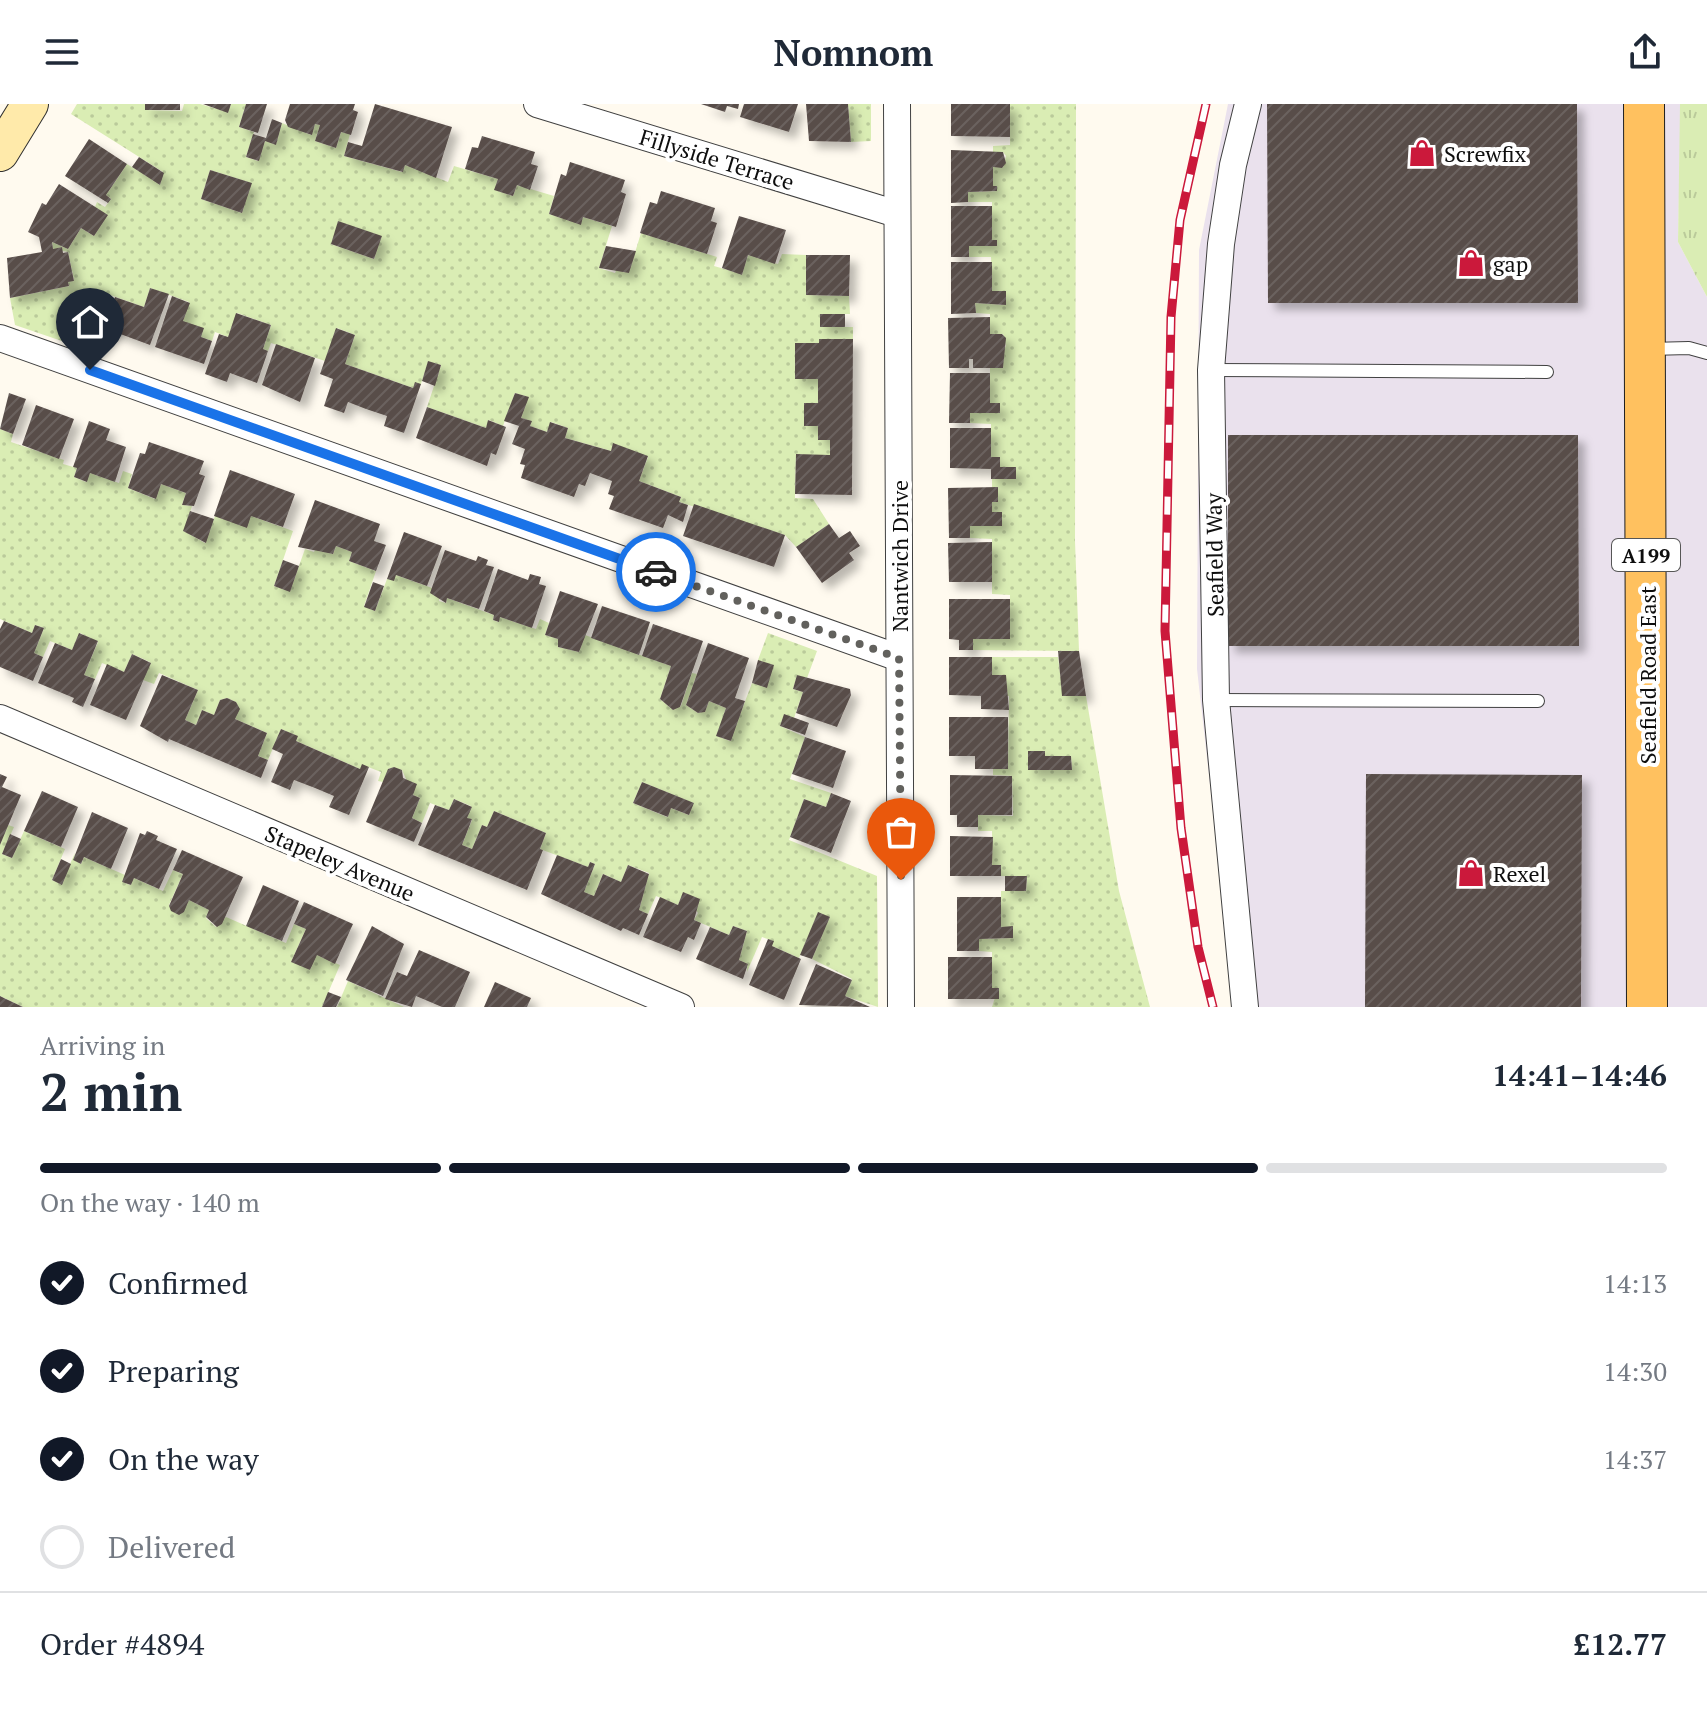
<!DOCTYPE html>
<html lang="en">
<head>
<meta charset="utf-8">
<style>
	:root { --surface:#fff; --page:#f2f2f3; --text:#1f2937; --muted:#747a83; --line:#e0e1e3; --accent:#111827 }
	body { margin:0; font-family:"PT Serif",serif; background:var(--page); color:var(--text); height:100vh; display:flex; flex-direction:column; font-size:30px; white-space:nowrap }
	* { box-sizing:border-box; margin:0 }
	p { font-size:26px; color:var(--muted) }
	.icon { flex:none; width:44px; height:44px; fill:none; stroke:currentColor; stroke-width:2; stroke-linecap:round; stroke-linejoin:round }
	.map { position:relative; height:903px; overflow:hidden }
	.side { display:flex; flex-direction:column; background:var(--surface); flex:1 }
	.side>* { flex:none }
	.pin { position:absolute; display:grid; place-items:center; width:68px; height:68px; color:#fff; margin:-82px -34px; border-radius:50% 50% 50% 0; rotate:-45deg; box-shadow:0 0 8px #0007 }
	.pin .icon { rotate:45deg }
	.courier { position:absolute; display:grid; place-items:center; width:80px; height:80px; margin:-40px; border:6px solid #1a73e8; border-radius:50%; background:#fff; color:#222; box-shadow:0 2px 10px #0007 }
	.head em { font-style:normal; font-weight:800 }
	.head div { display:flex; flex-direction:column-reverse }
	.head { display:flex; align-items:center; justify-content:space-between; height:136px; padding:0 40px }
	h1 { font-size:52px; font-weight:800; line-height:60px }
	.bar { display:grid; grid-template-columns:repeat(4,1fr); gap:12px 8px; align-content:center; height:96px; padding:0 40px }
	.bar i { height:10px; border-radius:6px; background:var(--line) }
	.bar .current { background:var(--accent) }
	.bar p { grid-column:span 4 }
	.line { display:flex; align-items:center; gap:20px; padding:0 40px; border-top:2px solid var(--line) }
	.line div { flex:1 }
	ol { padding:0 40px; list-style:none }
	li { display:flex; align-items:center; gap:24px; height:88px }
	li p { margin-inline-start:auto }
	li .icon { padding:8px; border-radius:50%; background:var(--accent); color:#fff; stroke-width:4 }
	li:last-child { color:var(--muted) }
	li i { width:44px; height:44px; border:4px solid var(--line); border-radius:50% }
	header { display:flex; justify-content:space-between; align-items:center; height:104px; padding:0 40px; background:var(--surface); font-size:36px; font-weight:800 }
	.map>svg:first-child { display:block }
	.industrial { fill:#eae1ed }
	.grass { fill:url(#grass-tufts) }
	.garden { fill:url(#garden-dots); fill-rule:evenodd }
	.building { fill:url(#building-hatch); filter:url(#shadow) }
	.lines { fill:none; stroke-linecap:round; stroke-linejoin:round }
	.lane-casing { stroke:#414141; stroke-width:14 }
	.street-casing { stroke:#414141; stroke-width:28 }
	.secondary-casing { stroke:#303030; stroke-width:38 }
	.primary-casing { stroke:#1f1f1f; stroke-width:42 }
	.lane { stroke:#fff; stroke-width:12 }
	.street { stroke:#fff; stroke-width:26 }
	.secondary { stroke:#ffeaaa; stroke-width:36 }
	.primary { stroke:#ffc15f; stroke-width:40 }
	.rail-casing { stroke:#cb193b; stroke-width:9 }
	.rail { stroke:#fff; stroke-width:6; stroke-dasharray:18; stroke-linecap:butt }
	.done { stroke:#62615d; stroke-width:8; stroke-dasharray:0 14.4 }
	.route { stroke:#1a73e8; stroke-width:10 }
	.labels { text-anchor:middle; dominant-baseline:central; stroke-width:8; stroke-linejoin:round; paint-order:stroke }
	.shield { fill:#fff; stroke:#565656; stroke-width:2 }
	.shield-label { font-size:20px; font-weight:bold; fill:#0e0e0e }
	.poi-label { font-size:22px; fill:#0e0e0e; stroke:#fff; text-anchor:start }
	.street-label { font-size:22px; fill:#0e0e0e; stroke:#fff }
</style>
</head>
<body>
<header><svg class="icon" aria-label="menu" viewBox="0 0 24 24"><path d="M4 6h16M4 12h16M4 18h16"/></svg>Nomnom<svg class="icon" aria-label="share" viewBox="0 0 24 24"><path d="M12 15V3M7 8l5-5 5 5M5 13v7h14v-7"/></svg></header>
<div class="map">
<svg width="1707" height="903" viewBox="0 0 1707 903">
	<defs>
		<pattern id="grass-tufts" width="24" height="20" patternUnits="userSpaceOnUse" patternTransform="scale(2)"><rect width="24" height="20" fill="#daedb4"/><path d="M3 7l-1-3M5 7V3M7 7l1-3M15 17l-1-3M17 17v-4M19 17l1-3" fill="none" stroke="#baca9a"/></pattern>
		<pattern id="garden-dots" width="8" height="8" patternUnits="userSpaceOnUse" patternTransform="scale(2)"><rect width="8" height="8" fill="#daedb4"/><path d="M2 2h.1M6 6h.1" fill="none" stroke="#baca9a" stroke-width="1.8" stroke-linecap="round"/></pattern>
		<pattern id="building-hatch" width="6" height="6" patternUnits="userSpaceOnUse" patternTransform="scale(2)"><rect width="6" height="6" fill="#584d49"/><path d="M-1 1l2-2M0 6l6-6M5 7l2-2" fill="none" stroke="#6b625f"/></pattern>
		<filter id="shadow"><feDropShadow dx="7" dy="7" stdDeviation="4" flood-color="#0004"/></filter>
	</defs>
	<rect width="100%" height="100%" fill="#fffaef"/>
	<polygon class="industrial" points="1228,0 1681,0 1678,138 1707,193 1707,903 1235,903 1197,565 1199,146"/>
	<polygon class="grass" points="1680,0 1707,0 1707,193 1678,138"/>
	<g class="garden">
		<path d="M77,0H145V6L182,7L184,0H200L228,8L231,0H246L239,23L254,28L246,53L258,57L265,37L276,40L282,19L311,31L315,20L320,21L315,37L336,44L341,28L350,30L344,52L402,68L405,61L448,78L454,62L498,75L495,86L513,92L517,81L554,92L549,110L580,120L583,113L612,122L599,164L615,169L617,165L629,168L641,129L717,153L714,162L742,170L748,151L778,160L782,150L806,151V191L849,192L850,210H820V223H853V235H819V239H795V275H818V299H805L804,322H818V335L830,336V351H796L795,394L813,395L829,420L796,443L785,431L679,398L681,393L639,377L648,353L613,340L611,347L565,334L568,324L551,318L547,328L530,322L531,317L521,314L528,293L515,289L503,322L489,316L486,324L427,303L441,261L428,258L421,280L413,284L345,260L355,231L337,224L325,257L271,239L268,247L263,245L271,221L237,209L228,233L215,228L212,237L201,233L183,217L189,198L150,184L144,203L110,191L91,247L15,221L10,194L69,182L68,178L74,176L68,148L53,145L52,138L68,145L81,124L94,132L107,111L95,103L97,98L105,103L111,95L106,91L127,60L160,80L163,68L71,10ZM210,66L251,79L242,109L201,95ZM381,132L374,155L331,140Z"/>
		<polygon points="848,0 871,0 871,37 851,38"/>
		<polygon points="1010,0 1076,0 1075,437 1079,547 973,546 973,535 1010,535 1010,491 992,490 992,435 970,434 970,422 1002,422 1002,408 992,408 992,398 998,397 998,384 992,383 992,375 1016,375 1016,363 1000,363 1000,353 991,353 991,320 970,319 970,309 1000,309 1000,299 990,299 990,264 1006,242 1003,230 990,230 990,210 976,209 975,199 1006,201 992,187 991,153 969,153 969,142 997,142 992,136 992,98 968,98 968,88 997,87 997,83 993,82 993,63 1003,63 1006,52 1003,48 993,48 993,42 1010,41"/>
		<path d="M0,325L13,330L11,338L64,356L63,360L77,364L74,373L86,378L90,369L119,379L123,367L132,370L128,384L155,395L161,380L186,389L182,401L192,402L184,427L205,439L215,412H251L293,427L274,482L290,487L305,445L314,448L316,444L333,450L336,442L352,448L349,457L376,467L364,502L375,507L387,475L396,471L432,484L440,492L439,497L446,499L447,494L494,511L493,516L498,518L500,513L536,525L540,515L549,519L545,531L558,535V543L579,548L585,531L671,562L660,595L673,606L681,602L692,569L697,570L686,601L698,609L705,607L709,597L726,604L717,632L730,637L752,579L766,583L758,556L768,529L817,547L807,574L797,572L793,585L803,588L794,614L784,611L780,622L805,633L790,675L831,689L826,703L804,695L789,736L877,772L878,903L845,892L852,875L812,855L829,814L818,809L799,854L772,842L773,837L762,833L747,868V860L739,856L747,827L733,822L729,831L694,816L698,809L683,789L678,801L656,792L648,810L639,806L649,769L628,761L621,778L603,770L594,792L584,788L595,760L590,758L588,763L540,745L546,729L494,707L487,723L482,721L472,745L462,741L472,716L467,714L471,702L454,695L449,706L430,699L422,719L412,714L420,694L413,691L402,666L389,664L383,678L378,677L381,668L363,661L360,665L296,637L297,632L281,625L268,656L258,652L267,629L235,615L239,605L236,598L227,594L220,596L214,611L202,606L196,621L185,616L198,586L159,569L154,580L143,576L150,558L132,550L124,568L102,559L95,575L84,571L98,538L80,529L72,546L50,537L43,553L34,549L44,524L35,521L32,529L0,515ZM642,678L693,699L689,711L671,704L667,713L633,699Z"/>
		<path d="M992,553H1058L1063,591L1086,592L1119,787L1150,903H992L998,884H992V848L979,847V835L1013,834V823H1001V787H1026L1027,773L1001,772L992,761V727H978V711L1013,712L1012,672L993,671V665H1008L1009,592H1006V571H992ZM1028,647H1044L1045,652H1071L1072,666L1028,665Z"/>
		<polygon points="8,721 14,723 2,750 12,754 24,727 65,745 52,776 61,780 75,749 74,756 81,760 84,753 125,771 123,778 130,781 134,774 163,787 173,766 183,770 169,801 179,811 189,796 209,806 206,814 216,823 226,813 286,839 294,820 306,825 291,858 317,851 340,861 322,903 23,903 0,892 0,741"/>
		<polygon points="348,877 404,903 337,903"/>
	</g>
	<g class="building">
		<rect x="145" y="0" width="35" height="6"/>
		<polygon points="203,0 231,0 228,9"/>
		<polygon points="246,0 267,0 258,29 239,23"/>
		<polygon points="290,0 355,0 353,6 358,8 351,31 341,28 336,44 315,37 320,21 315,20 312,31 288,23 285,16"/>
		<polygon points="375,0 452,23 436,74 405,61 403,68 344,52 348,38 362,42"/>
		<polygon points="701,0 739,0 738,5 727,2 725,8"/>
		<polygon points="744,0 798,0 789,28 740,13"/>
		<polygon points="806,0 848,0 851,38 809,37"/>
		<polygon points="951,0 1010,0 1010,33 951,32"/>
		<polygon points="1267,0 1577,0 1578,199 1268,199"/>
		<polygon points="272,15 282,19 276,41 265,37 259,57 246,53 253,30 266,34"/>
		<polygon points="482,32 535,48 531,60 538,62 530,86 517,81 513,92 494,86 498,75 465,65 472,43 478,44"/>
		<polygon points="89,35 127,60 106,91 111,95 108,99 65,72"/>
		<polygon points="951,46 1003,48 1006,59 1002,64 993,63 993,82 997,82 997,87 968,88 968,98 951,99"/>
		<polygon points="139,53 164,69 160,81 132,63"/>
		<polygon points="570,58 625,76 621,88 626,90 616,123 583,113 581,121 549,110 561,70 566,72"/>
		<polygon points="210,66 252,79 242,109 201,95"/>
		<polygon points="59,80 108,111 94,132 81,124 68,145 52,138 53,145 62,143 63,149 68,148 74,177 68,178 69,182 10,194 7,154 42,148 39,133 28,128 42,99 46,101"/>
		<polygon points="661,87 715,104 711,117 717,119 707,150 640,129 650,98 657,100"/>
		<polygon points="951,102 992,102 992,136 997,136 997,142 969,142 969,153 951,153"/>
		<polygon points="739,112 786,126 775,160 748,151 742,171 722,164"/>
		<polygon points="338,117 382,132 374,155 331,140"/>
		<polygon points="606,142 636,147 629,169 599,164"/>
		<polygon points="806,151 850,151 849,192 806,191"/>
		<polygon points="951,158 992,158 992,187 1006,187 1006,201 975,199 976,209 951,210"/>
		<polygon points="150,184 169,190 150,241 104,224 115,193 144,203"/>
		<polygon points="172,192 190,199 183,217 204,224 201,233 212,237 204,260 155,243"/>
		<polygon points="236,209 271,221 263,245 268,247 257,279 230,269 227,278 205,270 219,230 228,233"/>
		<rect x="820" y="210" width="25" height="13"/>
		<polygon points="990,213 990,230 1002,230 1006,234 1003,264 973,264 973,255 969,255 969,264 949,264 948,214"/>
		<polygon points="336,224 355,231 345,260 413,284 415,278 421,280 404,329 384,322 387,312 366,305 348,298 344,309 324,302 333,275 320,270"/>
		<polygon points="819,235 853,235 852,391 795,390 796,350 830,351 830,336 818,336 818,322 804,322 804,299 818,299 818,275 795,275 795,239 819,239"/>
		<polygon points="276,240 315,254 300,298 262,281"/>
		<polygon points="428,257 441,261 435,282 422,277"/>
		<polygon points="950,269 990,269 990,299 1000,299 1000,309 970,309 970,319 949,319"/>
		<polygon points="9,289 26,295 13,330 0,325"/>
		<polygon points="515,289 529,293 521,314 532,317 530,322 547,328 550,318 568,324 565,334 611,347 613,339 648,352 639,377 681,393 679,398 688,401 683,418 668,411 663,424 609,405 614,392 608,390 612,377 590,369 585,382 579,380 574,393 521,374 525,361 520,360 525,345 512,340 519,322 504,317"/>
		<polygon points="36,301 74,315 59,355 22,341"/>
		<polygon points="427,303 486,324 488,316 506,323 496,351 491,349 487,362 416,334"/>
		<polygon points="89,317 110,325 106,336 126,343 115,378 90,369 87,378 74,373 77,364 73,363"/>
		<polygon points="950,324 991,324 991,353 1000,353 1000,363 1016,363 1016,375 991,375 991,365 950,364"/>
		<polygon points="1228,331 1578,331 1579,542 1228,542"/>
		<polygon points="149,338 204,357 199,370 205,372 194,402 182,401 186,389 161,380 156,395 128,384 140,349 145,350"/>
		<polygon points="230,366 295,390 283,423 251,412 247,424 214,412"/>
		<polygon points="998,383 998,398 992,398 992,408 1002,408 1002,422 970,422 970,434 949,434 948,384"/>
		<polygon points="315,396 380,420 374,437 386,441 376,467 349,457 352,448 336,442 333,450 298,443"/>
		<polygon points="694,400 785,431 774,463 683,432"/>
		<polygon points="190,407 214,415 206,439 183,427"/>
		<polygon points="829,420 839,434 850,427 860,442 849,449 854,456 822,479 796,443"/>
		<polygon points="404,428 442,442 427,482 396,471 394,477 387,475"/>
		<polygon points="992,438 992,478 949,478 948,439"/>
		<polygon points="445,446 476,457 478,452 488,456 486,461 494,463 479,505 447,494 446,499 430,489"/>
		<polygon points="283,456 299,462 290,488 274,482"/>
		<polygon points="498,465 528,476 530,470 541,473 539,480 546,482 532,524 500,513 499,518 493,516 494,511 484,507"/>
		<polygon points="373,478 384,482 375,507 364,503"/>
		<polygon points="560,487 598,500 579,548 558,543 558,535 545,531"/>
		<polygon points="949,495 1010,495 1010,535 973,535 973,546 959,546 959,536 949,535"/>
		<polygon points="602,502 650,518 639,551 591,534"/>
		<polygon points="4,517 32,529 35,521 44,524 34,549 43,553 33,577 0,563 0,525"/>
		<polygon points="653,520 703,537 680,603 673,606 660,595 671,562 642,552"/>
		<polygon points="79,529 98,537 84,571 95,575 83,603 72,598 74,594 38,579 55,539 72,546"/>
		<polygon points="708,539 749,554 735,594 745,597 731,637 716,632 726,604 709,597 705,608 698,609 686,601"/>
		<polygon points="1058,547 1079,547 1086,592 1062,592"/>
		<polygon points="132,550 151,559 126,616 90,601 107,560 124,568"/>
		<polygon points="949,553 992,553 992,571 1006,571 1009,606 981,605 981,592 949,591"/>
		<polygon points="758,556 774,561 767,584 752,579"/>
		<polygon points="162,571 198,586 185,616 196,621 202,606 214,611 220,596 227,594 236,598 240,605 235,615 267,629 258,652 268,656 261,674 169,635 168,638 140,622"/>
		<polygon points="797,571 850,585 851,591 837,623 796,609 803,588 793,585"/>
		<polygon points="784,610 809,619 805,631 780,622"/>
		<polygon points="949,613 1008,613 1008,665 975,665 975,652 949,652"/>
		<polygon points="281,625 298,632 296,637 360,665 362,660 369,663 349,711 329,703 334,692 315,684 294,676 290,686 271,678 283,650 272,645"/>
		<polygon points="805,633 846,647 833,684 792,670"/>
		<polygon points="1028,647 1045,647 1045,652 1071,652 1072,666 1028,666"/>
		<polygon points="394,663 402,666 403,674 417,680 413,691 420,694 412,714 422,719 414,738 366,718 388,665"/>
		<polygon points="0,670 7,673 2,683 21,691 0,741"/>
		<polygon points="1366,670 1582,671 1581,903 1365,903"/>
		<polygon points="950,671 1012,672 1012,711 978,711 978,723 957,723 957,711 950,711"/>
		<polygon points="642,678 694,699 689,711 671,704 668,713 633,699"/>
		<polygon points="42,687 78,703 61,743 24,727"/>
		<polygon points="831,689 851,697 831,749 790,733 804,695 826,703"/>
		<polygon points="454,695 472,703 467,714 472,715 462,741 472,745 482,721 487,723 494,707 546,729 540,745 543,746 527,786 418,741 435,701 449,706"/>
		<polygon points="92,708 128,724 111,765 84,753 81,760 73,756"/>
		<polygon points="147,727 158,732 156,736 177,745 159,785 134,774 131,781 122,778 140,729 145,731"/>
		<polygon points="10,730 21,735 12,754 2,750"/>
		<polygon points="950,732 993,733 992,761 1001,761 1001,772 950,772"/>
		<polygon points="182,746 243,773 222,820 217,823 206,813 209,806 189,796 184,808 179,811 171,807 169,802 183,770 173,766"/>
		<polygon points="557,751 588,763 590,758 595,760 584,788 594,792 603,770 621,778 628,761 649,770 639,806 648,810 639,831 623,824 621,827 541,790"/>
		<polygon points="61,755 71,760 62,781 52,776"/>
		<polygon points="1005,772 1027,772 1026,787 1005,787"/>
		<polygon points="263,781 299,797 282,837 246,822"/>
		<polygon points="683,788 700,795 694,816 701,819 694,836 688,833 681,848 643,833 660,793 678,801"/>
		<polygon points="957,793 1001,793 1001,823 1013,822 1013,834 979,835 979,847 957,847"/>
		<polygon points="304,798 353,820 335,860 317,851 310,866 291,858 306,825 294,820"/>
		<polygon points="818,808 830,813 812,855 800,851"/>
		<polygon points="372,822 404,840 383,892 346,876"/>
		<polygon points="733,822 747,827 739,856 748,860 743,875 696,855 710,823 729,831"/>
		<polygon points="768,835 774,837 772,842 801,855 784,896 749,881"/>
		<polygon points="419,846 470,868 455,903 442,903 416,892 412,903 385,895 397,868 407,872"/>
		<polygon points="948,853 992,853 992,884 999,884 999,895 948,895"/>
		<polygon points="816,860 852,876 845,892 870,903 799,901"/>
		<polygon points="495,878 531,894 527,903 484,903"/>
		<polygon points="328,888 341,893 336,903 322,903"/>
		<polygon points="0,892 6,895 23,903 0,903"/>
	</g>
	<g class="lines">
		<g class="lane-casing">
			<g id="lane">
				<polyline points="1649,245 1689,244 1707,249"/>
				<polyline points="1211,266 1547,268"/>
				<polyline points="1216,596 1538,597"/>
			</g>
		</g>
		<g class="street-casing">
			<g id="street">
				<polyline points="537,0 897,110"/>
				<polyline points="897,0 901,903"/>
				<polyline points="0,234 899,554"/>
				<polyline points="0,614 681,903"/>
				<polyline points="1245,903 1216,596 1211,266 1221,140 1233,61 1248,0"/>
			</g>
		</g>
		<g class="secondary-casing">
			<polyline id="secondary" points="0,49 30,0"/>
		</g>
		<g class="primary-casing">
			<polyline id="primary" points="1644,0 1647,903"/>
		</g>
		<use href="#lane" class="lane"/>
		<use href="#street" class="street"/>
		<use href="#secondary" class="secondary"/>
		<use href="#primary" class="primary"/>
		<g class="rail-casing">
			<polyline id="rail" points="1206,0 1180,116 1171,213 1165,527 1181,724 1198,843 1213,903"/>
		</g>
		<use href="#rail" class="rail"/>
	</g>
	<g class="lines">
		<polyline class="done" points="656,468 899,554 901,776"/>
		<polyline class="route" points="90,266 656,468"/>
	</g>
	<defs>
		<g id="shop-bare" transform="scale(2.16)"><path d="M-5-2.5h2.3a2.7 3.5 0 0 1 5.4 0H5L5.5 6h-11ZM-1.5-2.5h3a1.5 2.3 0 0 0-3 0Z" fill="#cb193b" stroke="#fff" stroke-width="2.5" paint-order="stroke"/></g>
	</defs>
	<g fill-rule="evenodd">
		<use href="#shop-bare" x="1422" y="49"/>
		<use href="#shop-bare" x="1471" y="159"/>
		<use href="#shop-bare" x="1471" y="769"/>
	</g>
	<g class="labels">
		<rect class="shield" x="1612" y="435" width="68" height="32" rx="6"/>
		<g class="shield-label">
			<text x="1646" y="451">A199</text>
		</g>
		<g class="poi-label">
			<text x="1444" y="49">Screwfix</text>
			<text x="1493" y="159">gap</text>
			<text x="1493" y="769">Rexel</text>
		</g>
		<g class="street-label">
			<text transform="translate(717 55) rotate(17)">Fillyside Terrace</text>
			<text transform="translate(1214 451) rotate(-91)">Seafield Way</text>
			<text transform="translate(899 452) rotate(-90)">Nantwich Drive</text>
			<text transform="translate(1647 571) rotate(-90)">Seafield Road East</text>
			<text transform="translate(340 759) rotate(23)">Stapeley Avenue</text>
		</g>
	</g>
</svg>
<div class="pin" style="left:901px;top:776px;background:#ea580c"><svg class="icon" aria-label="bag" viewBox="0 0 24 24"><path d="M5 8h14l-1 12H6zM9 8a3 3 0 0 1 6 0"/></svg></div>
<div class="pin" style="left:90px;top:266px;background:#1f2937"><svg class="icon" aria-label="home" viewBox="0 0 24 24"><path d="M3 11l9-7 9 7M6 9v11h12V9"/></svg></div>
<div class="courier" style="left:656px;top:468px"><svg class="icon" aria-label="car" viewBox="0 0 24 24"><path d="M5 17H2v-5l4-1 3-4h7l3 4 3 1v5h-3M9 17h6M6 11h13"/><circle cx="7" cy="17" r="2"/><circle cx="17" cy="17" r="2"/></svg></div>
</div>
<section class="side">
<div class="head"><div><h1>2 min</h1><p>Arriving in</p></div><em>14:41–14:46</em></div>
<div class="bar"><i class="current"></i><i class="current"></i><i class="current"></i><i></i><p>On the way · 140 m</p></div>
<ol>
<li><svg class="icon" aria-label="check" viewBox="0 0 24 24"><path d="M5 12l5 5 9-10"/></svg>Confirmed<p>14:13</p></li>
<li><svg class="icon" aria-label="check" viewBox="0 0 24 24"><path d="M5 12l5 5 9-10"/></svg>Preparing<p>14:30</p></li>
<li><svg class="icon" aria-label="check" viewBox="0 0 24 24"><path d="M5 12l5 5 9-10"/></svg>On the way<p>14:37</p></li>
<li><i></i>Delivered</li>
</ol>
<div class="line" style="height:104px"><div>Order #4894</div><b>£12.77</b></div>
</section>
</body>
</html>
